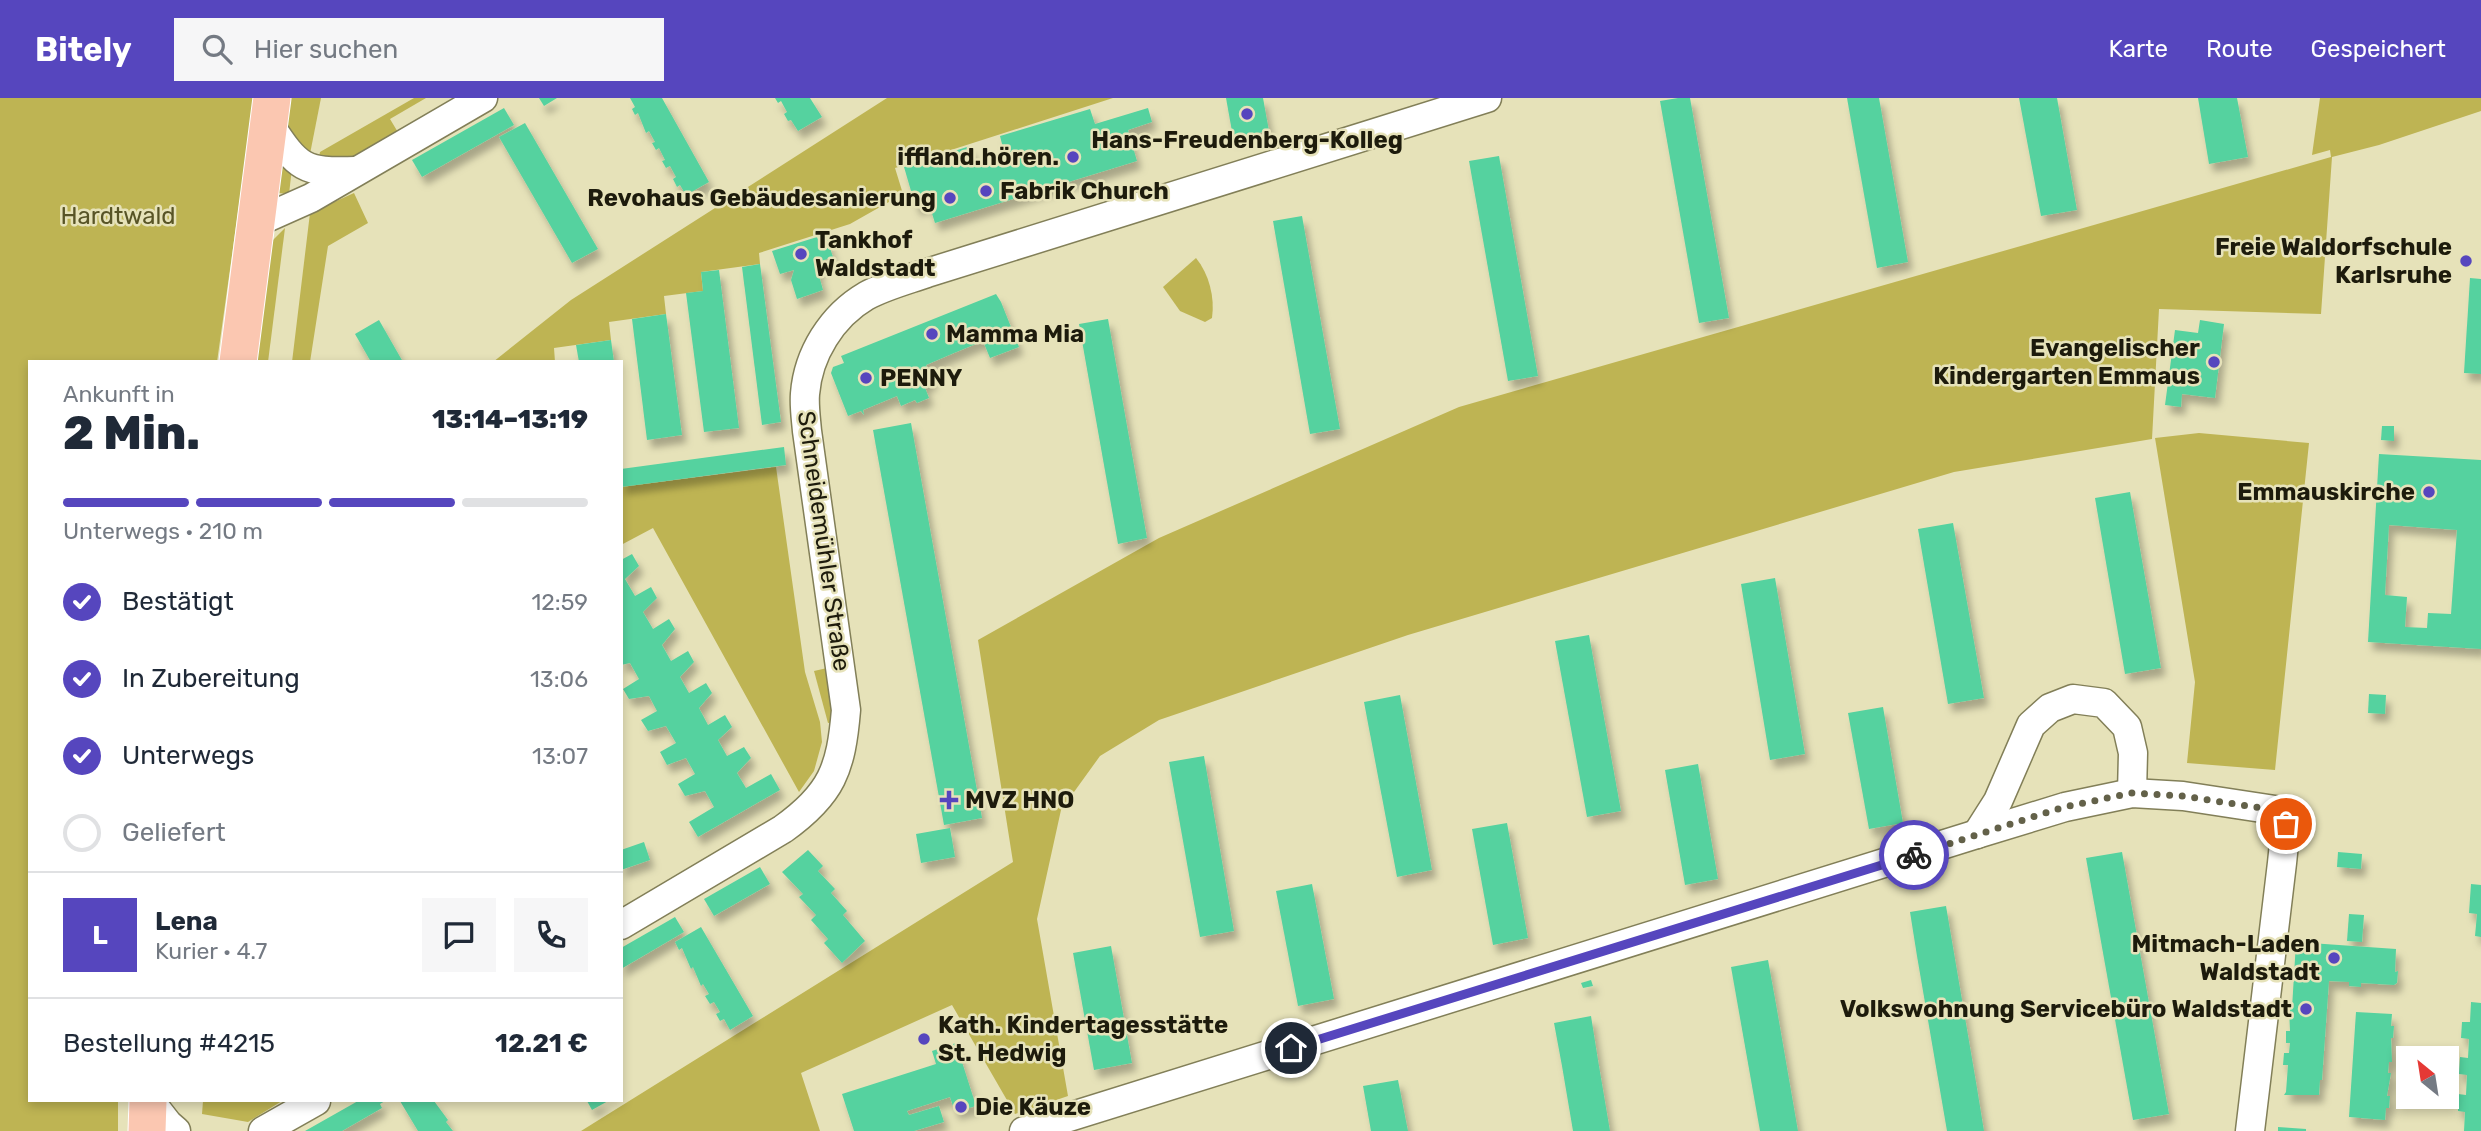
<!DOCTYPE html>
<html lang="de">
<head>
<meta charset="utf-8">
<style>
	:root { --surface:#fff; --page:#f6f6f7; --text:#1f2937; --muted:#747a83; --line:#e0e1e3; --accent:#5646be }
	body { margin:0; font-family:Rubik,sans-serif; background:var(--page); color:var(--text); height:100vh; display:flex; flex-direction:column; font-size:26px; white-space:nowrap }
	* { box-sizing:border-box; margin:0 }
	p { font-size:23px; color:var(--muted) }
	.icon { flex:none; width:38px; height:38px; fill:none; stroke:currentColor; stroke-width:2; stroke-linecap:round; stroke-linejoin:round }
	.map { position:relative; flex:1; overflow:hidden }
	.details { position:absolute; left:28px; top:262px; width:595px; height:742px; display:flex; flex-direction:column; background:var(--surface); border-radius:0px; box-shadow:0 4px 10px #0003 }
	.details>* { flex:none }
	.needle { width:46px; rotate:330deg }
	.controls { position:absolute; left:2396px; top:948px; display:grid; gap:14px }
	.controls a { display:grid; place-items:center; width:63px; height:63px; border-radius:0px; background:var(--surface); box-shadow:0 4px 10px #0003; font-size:35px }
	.pin { position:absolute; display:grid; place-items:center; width:60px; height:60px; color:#fff; margin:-30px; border:4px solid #fff; border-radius:50%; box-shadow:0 2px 7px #0007 }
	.courier { position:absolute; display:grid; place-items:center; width:70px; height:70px; margin:-35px; border:5px solid #5646be; border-radius:50%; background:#fff; color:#222; box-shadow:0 2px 9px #0007 }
	.summary em { font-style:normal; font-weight:800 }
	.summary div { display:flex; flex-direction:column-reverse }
	.summary { display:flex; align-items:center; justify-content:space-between; height:119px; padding:0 35px }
	h1 { font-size:46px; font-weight:800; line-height:52px }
	.bar { display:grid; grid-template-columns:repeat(4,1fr); gap:10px 7px; align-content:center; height:84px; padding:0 35px }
	.bar i { height:9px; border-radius:5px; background:var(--line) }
	.bar .selected { background:var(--accent) }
	.bar p { grid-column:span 4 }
	.line { display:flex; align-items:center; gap:18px; padding:0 35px; border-top:2px solid var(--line) }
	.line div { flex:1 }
	.round { display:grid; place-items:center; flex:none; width:74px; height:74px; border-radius:0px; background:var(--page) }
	ol { padding:0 35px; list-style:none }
	li { display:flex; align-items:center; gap:21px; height:77px }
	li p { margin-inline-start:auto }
	li .icon { padding:7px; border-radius:50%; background:var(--accent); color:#fff; stroke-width:4 }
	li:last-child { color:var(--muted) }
	li i { width:38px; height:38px; border:4px solid var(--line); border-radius:50% }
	header { display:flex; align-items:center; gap:42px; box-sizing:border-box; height:98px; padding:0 35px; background:var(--accent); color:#fff }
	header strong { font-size:33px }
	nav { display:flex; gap:38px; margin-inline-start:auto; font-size:24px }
	.search { width:490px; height:63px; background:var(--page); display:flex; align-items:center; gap:18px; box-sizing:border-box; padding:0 24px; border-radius:0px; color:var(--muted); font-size:26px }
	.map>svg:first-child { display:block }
	.green { fill:#beb453 }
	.building { fill:#55d29f; fill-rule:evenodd; filter:url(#shadow) }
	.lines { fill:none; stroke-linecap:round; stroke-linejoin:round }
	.minor-casing { stroke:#827f58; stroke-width:31 }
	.major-casing { stroke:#fff; stroke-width:39 }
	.minor { stroke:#fff; stroke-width:28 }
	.major { stroke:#fbc7b1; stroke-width:37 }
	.done { stroke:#636149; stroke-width:7; stroke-dasharray:0 12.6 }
	.route { stroke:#5646be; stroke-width:9 }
	.poi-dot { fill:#5646be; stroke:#e6e2b9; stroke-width:2.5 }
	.labels { text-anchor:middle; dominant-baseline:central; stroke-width:5; stroke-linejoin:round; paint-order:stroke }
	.poi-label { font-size:24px; font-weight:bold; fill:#1d1b0c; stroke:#e6e2b9; text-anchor:end }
	.park-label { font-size:24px; fill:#585426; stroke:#e6e2b9 }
	.street-label { font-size:24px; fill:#1d1b0c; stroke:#e6e2b9 }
</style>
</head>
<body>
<header>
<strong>Bitely</strong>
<div class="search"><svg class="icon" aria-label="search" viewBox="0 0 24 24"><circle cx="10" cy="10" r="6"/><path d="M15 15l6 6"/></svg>Hier suchen</div>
<nav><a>Karte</a><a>Route</a><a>Gespeichert</a></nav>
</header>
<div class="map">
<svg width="2481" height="1033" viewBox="0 0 2481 1033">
	<defs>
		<filter id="shadow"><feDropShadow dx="4.5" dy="8" stdDeviation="3.5" flood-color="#0004"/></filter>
	</defs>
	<rect width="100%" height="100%" fill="#e6e2b9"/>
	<g class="green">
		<polygon points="0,0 254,0 217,264 30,264 30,1003 118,1003 118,1033 0,1033"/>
		<polygon points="284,0 321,0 309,61 302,58 282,19"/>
		<polygon points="414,0 426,0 390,21 399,36 354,61 318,64 320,54"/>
		<polygon points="887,0 1113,0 895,70 903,96 850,126 759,155 760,166 701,174 703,193 664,198 666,216 609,224 611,242 554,250 555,264 493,264 571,202"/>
		<polygon points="2320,0 2481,0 2481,13 2379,47 2332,59 2321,216 2159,211 2152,341 1954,374 1408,537 1159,622 1100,658 1061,712 1037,821 1068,998 1015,1016 952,907 801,975 820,1033 581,1033 1013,764 978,542 1159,440 1459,309 2331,59 2330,52 2312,57"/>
		<polygon points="278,57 292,70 289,96 278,95"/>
		<polygon points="354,95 368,125 328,148 310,264 292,264 310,115"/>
		<polygon points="285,130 268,264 250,264 270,145"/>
		<path d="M1196,160C1209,176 1215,199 1212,220L1205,224L1180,213L1163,189Z"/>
		<polygon points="2199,335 2309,345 2275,672 2187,665 2195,584 2155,340"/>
		<polygon points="776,369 805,574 820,624 822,644 814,673 799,694 653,430 621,447 621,389"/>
		<polygon points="836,568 835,624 828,625 814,573"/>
		<polygon points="203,1003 282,1003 248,1024 202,1016"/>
	</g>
	<g class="building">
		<polygon points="539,0 557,0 544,8"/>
		<polygon points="630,0 662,0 709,84 686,97 680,87 677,89 673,81 676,79 670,68 666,70 662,63 665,62 659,50 656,52 652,45 655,44 649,33 646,35 638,15 635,17 632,11 635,9"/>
		<polygon points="775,0 810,0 822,19 798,33 791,22 788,23 784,16 787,14 781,3 778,5"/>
		<polygon points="1226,0 1263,0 1269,33 1233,39"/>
		<polygon points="1678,0 1690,0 1729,220 1699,225 1660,3"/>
		<polygon points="1847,0 1879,0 1908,164 1877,170"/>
		<polygon points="2019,0 2057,0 2077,112 2041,118"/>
		<polygon points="2198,0 2237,0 2248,59 2209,66"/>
		<polygon points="504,10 514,27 422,79 412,62"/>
		<polygon points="1148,10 1152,24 1128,32 1137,63 935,125 929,106 916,110 904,69 970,48 975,63 982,62 1004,54 1000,38 1090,11 1095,26"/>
		<polygon points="525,25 598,151 572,165 499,39"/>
		<polygon points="1499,58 1538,278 1508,283 1469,63"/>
		<polygon points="1302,118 1340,331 1310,336 1273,123"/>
		<polygon points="817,139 819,144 827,141 833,159 824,162 818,174 823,192 797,201 791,182 794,172 780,176 772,153"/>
		<polygon points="760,166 781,324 762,327 742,169"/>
		<polygon points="719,172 739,330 704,334 686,195 703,193 701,174"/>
		<polygon points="2470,180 2481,181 2481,276 2464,275"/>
		<polygon points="996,196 1001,204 1019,249 990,260 983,243 954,255 926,267 933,284 924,287 929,300 917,305 915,302 901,308 897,298 863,312 864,317 861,313 848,318 831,275 833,269 844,265 841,258"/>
		<polygon points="666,216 682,337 647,342 632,221"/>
		<polygon points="1108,221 1147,440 1118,446 1079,226"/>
		<polygon points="379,222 403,264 371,264 355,236"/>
		<polygon points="2200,222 2224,226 2215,300 2182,296 2181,309 2165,307 2175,232 2198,235"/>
		<polygon points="611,242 614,264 579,264 576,247"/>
		<polygon points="911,325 982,720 944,727 873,332"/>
		<polygon points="2382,328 2394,328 2394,343 2381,342"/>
		<polygon points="784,349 786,367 621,389 621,371"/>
		<path d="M2379,356L2481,362V551L2368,544ZM2389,427L2457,432L2451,516L2428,515L2427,530L2405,529L2407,499L2385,497Z"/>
		<polygon points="2130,394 2161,570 2125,576 2095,400"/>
		<polygon points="1953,425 1984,600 1948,606 1918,431"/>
		<polygon points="632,456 639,468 625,481 635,498 651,489 657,500 643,514 653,531 669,521 675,531 662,547 671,563 688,553 694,564 680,579 689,595 706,585 712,595 699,610 708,627 725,617 732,629 718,642 727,658 744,649 751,660 737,675 746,690 771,676 780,692 698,739 689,724 714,709 705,693 685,698 678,686 695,676 686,660 667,667 660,654 676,645 666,628 648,633 641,622 657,613 649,598 629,601 623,591 639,581 630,565 621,567 621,462"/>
		<polygon points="1775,480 1805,656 1770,662 1741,486"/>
		<polygon points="1589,537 1621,713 1587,719 1555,543"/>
		<polygon points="2369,596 2386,597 2385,616 2368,615"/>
		<polygon points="1400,597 1432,772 1397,779 1364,604"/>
		<polygon points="1883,609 1903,725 1869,731 1848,615"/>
		<polygon points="1204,658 1234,833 1200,839 1169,664"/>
		<polygon points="1698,666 1718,781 1685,787 1665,672"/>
		<polygon points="1507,725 1528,840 1493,847 1472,731"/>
		<polygon points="950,730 955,759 921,765 916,736"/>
		<polygon points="644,744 650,762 621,772 621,752"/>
		<polygon points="808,752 823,768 818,773 835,791 831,795 847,813 843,817 865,843 842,865 824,845 828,841 811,822 816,817 799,799 803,796 782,774"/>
		<polygon points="2122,754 2169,1016 2133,1022 2086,760"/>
		<polygon points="2338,754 2362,756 2361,771 2337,769"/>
		<polygon points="760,769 770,786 714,818 704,801"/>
		<polygon points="1312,786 1334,901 1298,908 1276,793"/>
		<polygon points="2471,786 2481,787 2481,839 2475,838 2477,816 2469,815"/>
		<polygon points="1946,808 1976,984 1984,1033 1947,1033 1917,858 1910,814"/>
		<polygon points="2349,816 2364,817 2362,844 2347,843"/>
		<polygon points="675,819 684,834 621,871 621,850"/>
		<polygon points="701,829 753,918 730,932 724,921 720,923 716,916 720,914 714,904 710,906 705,898 709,896 703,886 701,888 693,869 691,871 682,850 679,852 675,844"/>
		<polygon points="2296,844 2396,851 2395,874 2398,873 2397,885 2394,887 2361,885 2361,889 2349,888 2349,884 2329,883 2322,982 2320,982 2319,997 2284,997 2286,994 2288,967 2283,967 2284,955 2289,955 2290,945 2286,945 2286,933 2290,933 2289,910 2292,910"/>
		<polygon points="1111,848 1132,965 1094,972 1073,855"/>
		<polygon points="1768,862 1776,906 1798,1033 1760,1033 1731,869"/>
		<polygon points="1591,882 1593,888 1583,890 1581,885"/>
		<polygon points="2471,904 2481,905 2481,1033 2464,1033 2465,1014 2458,1013 2458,996 2466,997 2467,977 2459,976 2460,959 2468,960 2469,941 2461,940 2462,924 2470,924"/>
		<polygon points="2356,914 2392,916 2391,928 2394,928 2393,940 2391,940 2392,964 2389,964 2388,975 2391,975 2387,998 2390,998 2389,1010 2386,1010 2385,1022 2349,1019"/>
		<polygon points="1591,918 1598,962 1610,1033 1573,1033 1562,968 1554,925"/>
		<polygon points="956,945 976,1008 955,1014 950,999 907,1013 909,1017 939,1008 944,1024 914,1033 854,1033 842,996 936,966 932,953"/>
		<polygon points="1398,982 1408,1033 1371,1033 1363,988"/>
		<polygon points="358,1003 385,1003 380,1006 382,1010 342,1033 305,1033"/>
		<polygon points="400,1003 434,1003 448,1022 446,1024 453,1033 418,1033"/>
		<polygon points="587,1003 608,1003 592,1012"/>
		<polygon points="2278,1029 2306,1031 2306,1033 2278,1033"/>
	</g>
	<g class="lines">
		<g class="minor-casing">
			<g id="minor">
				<path d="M269,26C298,70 303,75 356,73"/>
				<polyline points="255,125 311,100 483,0"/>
				<polyline points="1977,736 1998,703 2031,627 2050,610 2073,601 2104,605 2127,629 2133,655 2132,695"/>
				<path d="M621,827L783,731C832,696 841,671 846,612L807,333C806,321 804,308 805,296C808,256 832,218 866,198C884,188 907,182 927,175L1487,0"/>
				<polyline points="150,1003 168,1026 176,1033"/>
				<polyline points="263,1033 316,1003"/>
				<polyline points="1024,1033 1977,736 2065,709 2132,695 2183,698 2275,712 2282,716 2286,726 2282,765 2250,1033"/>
			</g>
		</g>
		<g class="major-casing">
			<g id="major">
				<polyline points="238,264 272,0"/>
				<polyline points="147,1033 148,1003"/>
			</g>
		</g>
		<use href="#minor" class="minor"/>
		<use href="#major" class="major"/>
	</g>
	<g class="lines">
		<polyline class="done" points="1914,757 2064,709 2132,695 2183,698 2274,712 2283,716 2286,726"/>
		<polyline class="route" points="1291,950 1914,757"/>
	</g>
	<g class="poi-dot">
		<circle cx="1247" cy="16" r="7"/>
		<circle cx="1073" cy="59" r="7"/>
		<circle cx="986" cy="93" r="7"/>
		<circle cx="950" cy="100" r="7"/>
		<circle cx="801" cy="156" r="7"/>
		<circle cx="2466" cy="163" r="7"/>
		<circle cx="932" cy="236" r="7"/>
		<circle cx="2214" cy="264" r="7"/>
		<circle cx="866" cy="280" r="7"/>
		<circle cx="2429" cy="394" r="7"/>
		<path d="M945.5 691.5h7v7h7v7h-7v7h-7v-7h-7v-7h7z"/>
		<circle cx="2334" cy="860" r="7"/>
		<circle cx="2306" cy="911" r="7"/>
		<circle cx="924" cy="941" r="7"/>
		<circle cx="961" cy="1009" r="7"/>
	</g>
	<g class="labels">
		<g class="poi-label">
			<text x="1247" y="42" text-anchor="middle">Hans-Freudenberg-Kolleg</text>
			<text x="1059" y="59">iffland.hören.</text>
			<text x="1000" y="93" text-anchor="start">Fabrik Church</text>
			<text x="936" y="100">Revohaus Gebäudesanierung</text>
			<text x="815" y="142" text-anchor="start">Tankhof<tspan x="815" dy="28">Waldstadt</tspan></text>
			<text x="2452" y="149">Freie Waldorfschule<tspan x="2452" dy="28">Karlsruhe</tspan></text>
			<text x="946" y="236" text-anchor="start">Mamma Mia</text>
			<text x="2200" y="250">Evangelischer<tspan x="2200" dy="28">Kindergarten Emmaus</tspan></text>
			<text x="880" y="280" text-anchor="start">PENNY</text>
			<text x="2415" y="394">Emmauskirche</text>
			<text x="965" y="702" text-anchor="start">MVZ HNO</text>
			<text x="2320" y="846">Mitmach-Laden<tspan x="2320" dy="28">Waldstadt</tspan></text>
			<text x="2292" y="911">Volkswohnung Servicebüro Waldstadt</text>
			<text x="938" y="927" text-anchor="start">Kath. Kindertagesstätte<tspan x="938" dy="28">St. Hedwig</tspan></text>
			<text x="975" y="1009" text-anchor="start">Die Käuze</text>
		</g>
		<g class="park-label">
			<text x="118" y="118">Hardtwald</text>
		</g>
		<g class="street-label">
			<text transform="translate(824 443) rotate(82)">Schneidemühler Straße</text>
		</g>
	</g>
</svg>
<div class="controls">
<a><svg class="needle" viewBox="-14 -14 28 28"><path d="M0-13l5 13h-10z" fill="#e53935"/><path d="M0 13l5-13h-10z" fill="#747a83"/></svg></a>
</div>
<div class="pin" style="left:2286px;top:726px;background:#ea580c"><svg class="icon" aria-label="bag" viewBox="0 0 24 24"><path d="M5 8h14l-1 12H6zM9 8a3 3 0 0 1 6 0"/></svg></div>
<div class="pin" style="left:1291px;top:950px;background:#1f2937"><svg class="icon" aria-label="home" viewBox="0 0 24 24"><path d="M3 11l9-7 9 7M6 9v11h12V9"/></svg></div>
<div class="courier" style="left:1914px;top:757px"><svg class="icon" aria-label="bike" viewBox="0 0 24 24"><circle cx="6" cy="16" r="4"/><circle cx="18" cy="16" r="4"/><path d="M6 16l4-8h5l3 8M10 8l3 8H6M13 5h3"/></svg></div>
<section class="details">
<div class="summary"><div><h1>2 Min.</h1><p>Ankunft in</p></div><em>13:14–13:19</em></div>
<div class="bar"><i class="selected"></i><i class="selected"></i><i class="selected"></i><i></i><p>Unterwegs · 210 m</p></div>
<ol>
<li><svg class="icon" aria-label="check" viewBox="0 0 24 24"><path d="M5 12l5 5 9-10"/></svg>Bestätigt<p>12:59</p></li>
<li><svg class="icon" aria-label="check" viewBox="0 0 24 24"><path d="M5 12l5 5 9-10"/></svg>In Zubereitung<p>13:06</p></li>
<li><svg class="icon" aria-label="check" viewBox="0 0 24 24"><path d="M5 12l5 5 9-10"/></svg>Unterwegs<p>13:07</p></li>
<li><i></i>Geliefert</li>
</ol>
<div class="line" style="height:126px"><b class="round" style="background:var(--accent);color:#fff">L</b><div><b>Lena</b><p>Kurier · 4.7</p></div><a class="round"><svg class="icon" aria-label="chat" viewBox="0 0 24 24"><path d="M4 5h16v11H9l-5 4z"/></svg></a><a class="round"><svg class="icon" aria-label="phone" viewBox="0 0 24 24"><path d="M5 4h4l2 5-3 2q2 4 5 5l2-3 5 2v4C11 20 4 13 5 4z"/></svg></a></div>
<div class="line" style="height:91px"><div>Bestellung #4215</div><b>12.21 €</b></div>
</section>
</div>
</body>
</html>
